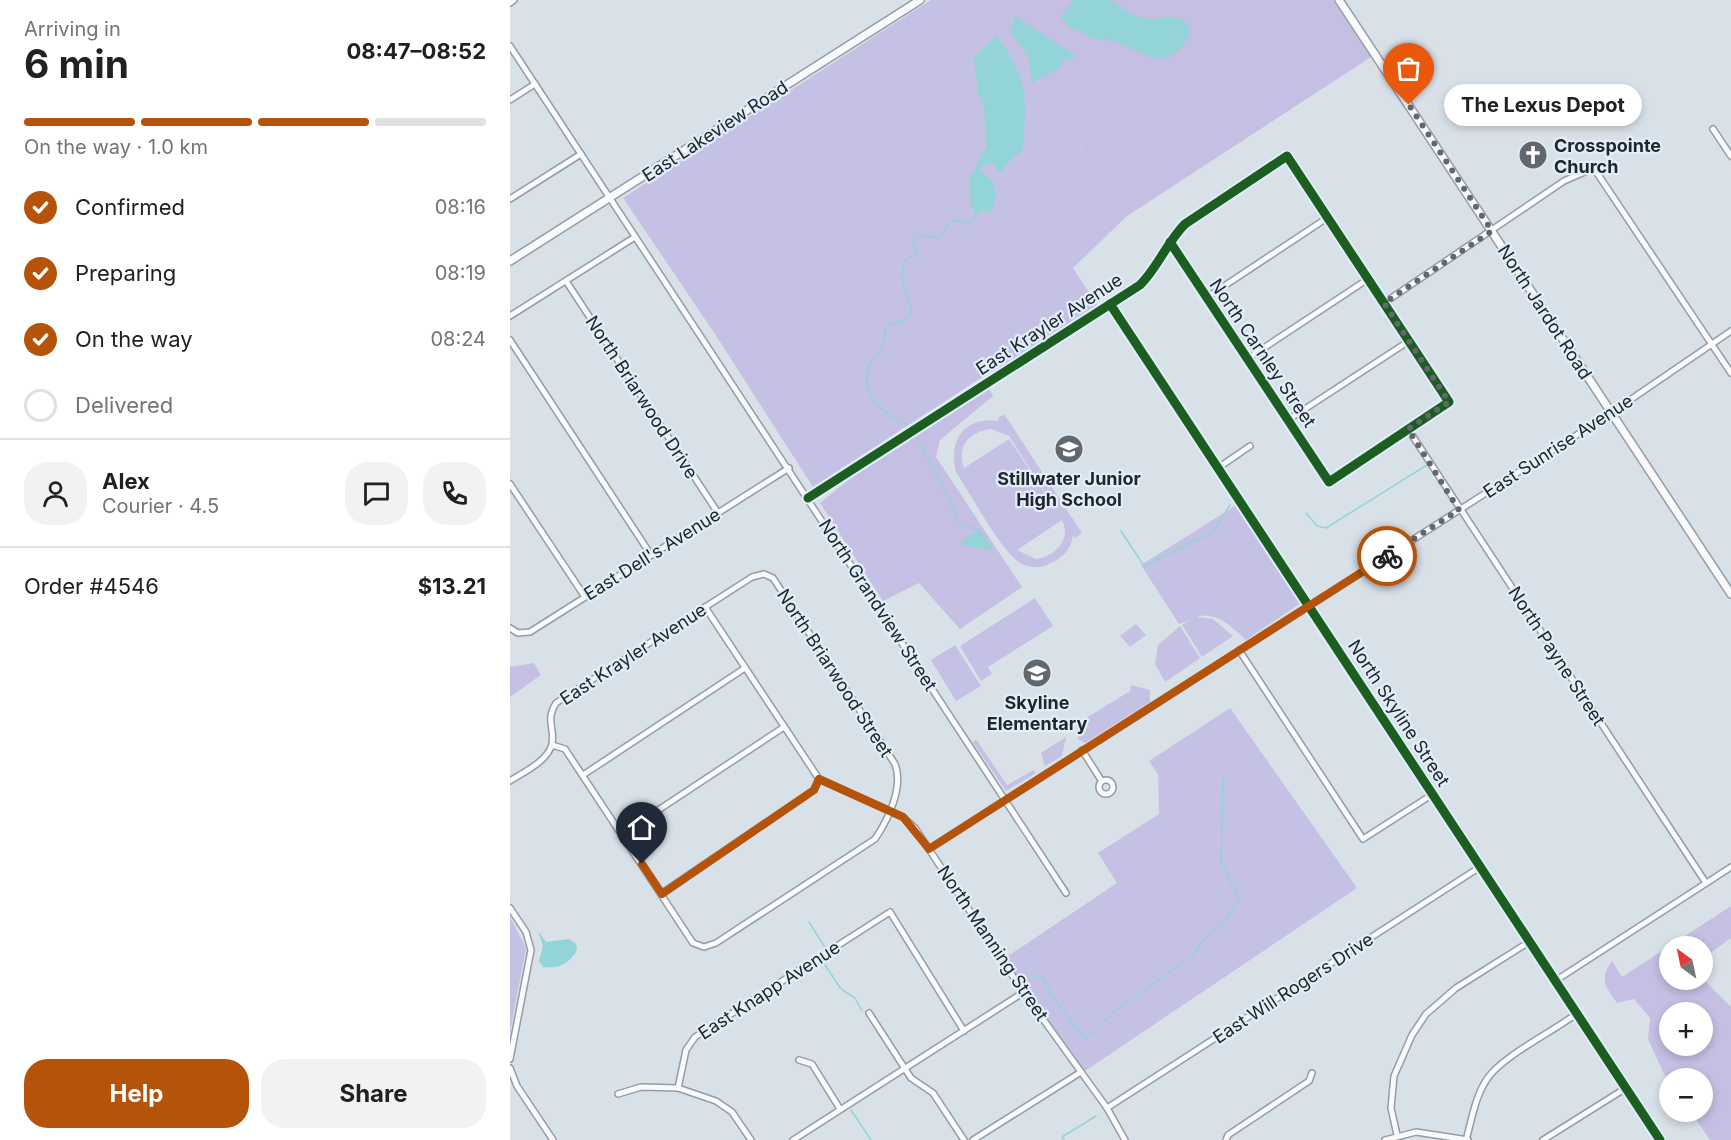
<!DOCTYPE html>
<html lang="en">
<head>
<meta charset="utf-8">
<style>
	:root { --surface:#fff; --page:#f2f2f2; --text:#202124; --muted:#757577; --line:#e0e0e0; --accent:#b45309 }
	body { margin:0; font-family:Inter,sans-serif; background:var(--page); color:var(--text); height:100vh; display:flex; flex-direction:column; font-size:22px; white-space:nowrap }
	* { box-sizing:border-box; margin:0 }
	p { font-size:20px; color:var(--muted) }
	.icon { flex:none; width:33px; height:33px; fill:none; stroke:currentColor; stroke-width:2; stroke-linecap:round; stroke-linejoin:round }
	.map { position:relative; flex:1; overflow:hidden }
	.sheet { display:flex; flex-direction:column; background:var(--surface); width:510px }
	.sheet>* { flex:none }
	.needle { width:39px; rotate:327deg }
	.fabs { position:absolute; left:1149px; top:936px; display:grid; gap:12px }
	.fabs a { display:grid; place-items:center; width:54px; height:54px; border-radius:50%; background:var(--surface); box-shadow:0 3px 9px #0003; font-size:30px }
	.pin { position:absolute; display:grid; place-items:center; width:51px; height:51px; color:#fff; margin:-62px -26px; border-radius:50% 50% 50% 0; rotate:-45deg; box-shadow:0 0 6px #0007 }
	.pin .icon { rotate:45deg }
	.courier { position:absolute; display:grid; place-items:center; width:60px; height:60px; margin:-30px; border:4px solid #b45309; border-radius:50%; background:#fff; color:#222; box-shadow:0 2px 8px #0007 }
	.bubble { position:absolute; height:42px; border-radius:21px; background:var(--surface); box-shadow:0 3px 9px #0003; font-size:20px; font-weight:700; line-height:42px; text-align:center }
	.head em { font-style:normal; font-weight:700 }
	.head div { display:flex; flex-direction:column-reverse }
	.head { display:flex; align-items:center; justify-content:space-between; height:102px; padding:0 24px }
	h1 { font-size:39px; font-weight:700; line-height:45px }
	.bar { display:grid; grid-template-columns:repeat(4,1fr); gap:9px 6px; align-content:center; height:72px; padding:0 24px }
	.bar i { height:8px; border-radius:4px; background:var(--line) }
	.bar .selected { background:var(--accent) }
	.bar p { grid-column:span 4 }
	.line { display:flex; align-items:center; gap:15px; padding:0 24px; border-top:2px solid var(--line) }
	.line div { flex:1 }
	.round { display:grid; place-items:center; flex:none; width:63px; height:63px; border-radius:24px; background:var(--page) }
	ol { padding:0 24px; list-style:none }
	li { display:flex; align-items:center; gap:18px; height:66px }
	li p { margin-inline-start:auto }
	li .icon { padding:6px; border-radius:50%; background:var(--accent); color:#fff; stroke-width:4 }
	li:last-child { color:var(--muted) }
	li i { width:33px; height:33px; border:3px solid var(--line); border-radius:50% }
	.action { display:flex; gap:12px; margin-top:auto; padding:12px 24px }
	.action a { flex:1; height:69px; border-radius:24px; background:var(--accent); color:#fff; font-size:24px; font-weight:700; line-height:69px; text-align:center }
	.action a+a { background:var(--page); color:var(--text) }
	main { display:flex; flex:1; min-height:0 }
	.map>svg:first-child { display:block }
	.green { fill:#c5c1e4; fill-rule:evenodd }
	.forest { fill:#c4bfe3; fill-rule:evenodd }
	.water { fill:#92d4d7 }
	.lines { fill:none; stroke-linecap:round; stroke-linejoin:round }
	.stream { stroke:#92d4d7; stroke-width:1.5 }
	.minor-casing { stroke:#969ca2; stroke-width:8 }
	.tertiary-casing { stroke:#969ca2; stroke-width:10 }
	.minor { stroke:#f9fafc; stroke-width:5 }
	.tertiary { stroke:#f9fafc; stroke-width:7 }
	.cycleway-casing { stroke:#e0eefc; stroke-width:13 }
	.cycleway { stroke:#1b5e20; stroke-width:9 }
	.done { stroke:#61676d; stroke-width:6; stroke-dasharray:0 10.8 }
	.route { stroke:#b45309; stroke-width:8 }
	.labels { text-anchor:middle; dominant-baseline:central; stroke-width:4.5; stroke-linejoin:round; paint-order:stroke }
	.street-label { font-size:18px; fill:#21262b; stroke:#e0eefc }
	.poi-label { font-size:18px; font-weight:bold; fill:#21262b; stroke:#e0eefc }
</style>
</head>
<body>
<main>
<section class="sheet">
<div class="head"><div><h1>6 min</h1><p>Arriving in</p></div><em>08:47–08:52</em></div>
<div class="bar"><i class="selected"></i><i class="selected"></i><i class="selected"></i><i></i><p>On the way · 1.0 km</p></div>
<ol>
<li><svg class="icon" aria-label="check" viewBox="0 0 24 24"><path d="M5 12l5 5 9-10"/></svg>Confirmed<p>08:16</p></li>
<li><svg class="icon" aria-label="check" viewBox="0 0 24 24"><path d="M5 12l5 5 9-10"/></svg>Preparing<p>08:19</p></li>
<li><svg class="icon" aria-label="check" viewBox="0 0 24 24"><path d="M5 12l5 5 9-10"/></svg>On the way<p>08:24</p></li>
<li><i></i>Delivered</li>
</ol>
<div class="line" style="height:108px"><a class="round"><svg class="icon" aria-label="person" viewBox="0 0 24 24"><circle cx="12" cy="8" r="4"/><path d="M4 21q1-7 8-7t8 7"/></svg></a><div><b>Alex</b><p>Courier · 4.5</p></div><a class="round"><svg class="icon" aria-label="chat" viewBox="0 0 24 24"><path d="M4 5h16v11H9l-5 4z"/></svg></a><a class="round"><svg class="icon" aria-label="phone" viewBox="0 0 24 24"><path d="M5 4h4l2 5-3 2q2 4 5 5l2-3 5 2v4C11 20 4 13 5 4z"/></svg></a></div>
<div class="line" style="height:78px"><div>Order #4546</div><b>$13.21</b></div>
<div class="action"><a>Help</a><a>Share</a></div>
</section>
<div class="map">
<svg width="1221" height="1140" viewBox="0 0 1221 1140">
	<rect width="100%" height="100%" fill="#d9e1e8"/>
	<g class="green">
		<polygon points="421,0 476,0 617,216 563,268 589,308 466,381 303,487 205,334 113,198"/>
		<path d="M494,414L572,533L565,538L563,535C561,549 553,558 541,563C531,569 520,568 510,563C491,551 460,493 446,472C438,440 455,416 489,421L488,418ZM481,429L499,436L552,519L499,439L454,468C447,445 459,432 481,429ZM552,520C562,540 545,556 526,559L507,550Z"/>
		<path d="M728,504L792,602L736,640C723,628 706,610 687,617L703,619L723,636L692,657L672,625L681,620L669,624L631,565Z"/>
		<polygon points="525,598 543,626 478,667 482,674 471,681 450,646"/>
		<polygon points="626,624 636,635 620,647 610,636"/>
		<polygon points="670,626 690,658 655,682 645,664 648,645"/>
		<polygon points="445,645 471,686 446,701 421,660"/>
		<polygon points="621,685 640,690 640,702 575,743 568,739 570,717 573,720 620,691"/>
		<polygon points="720,708 847,888 572,1073 495,958 607,883 588,853 649,814 648,774 639,761"/>
		<polygon points="556,737 552,756 535,766 531,753"/>
		<polygon points="466,739 497,785 524,770 526,773 496,791 463,743"/>
		<polygon points="0,917 16,948 0,1033"/>
	</g>
	<g class="forest">
		<polygon points="476,0 823,0 861,57 617,216"/>
		<polygon points="479,389 483,396 430,440 426,457 512,587 450,629 409,583 373,601 310,503 341,478"/>
		<polygon points="24,663 31,675 0,697 0,667"/>
		<path d="M1221,906V938L1193,958L1192,946H1160V980L1193,979L1221,1007V1140H1200L1182,1114L1172,1117L1170,1112H1192V1078H1160L1159,1085L1138,1039L1140,1018L1124,999L1107,1003C1095,986 1089,979 1102,961L1112,977ZM1192,1012V1046H1160V1012Z"/>
	</g>
	<g class="water">
		<path d="M564,0H600L622,15L643,20L657,17L669,18L677,24L680,32C660,77 634,52 603,41C595,39 587,40 580,37C571,34 569,29 559,28L551,17Z"/>
		<polygon points="505,16 567,57 554,60 548,69 522,83 518,56 500,31"/>
		<path d="M486,36C520,78 517,105 512,152L503,157L490,173L482,163L472,165L469,172C488,178 489,199 480,213L471,211L467,214L461,206L459,179C469,168 467,157 477,147L474,108L468,93L464,58Z"/>
		<polygon points="469,530 484,550 451,545 453,540"/>
		<path d="M28,931L36,942L59,939L66,944L67,950C59,964 49,969 33,967L29,961L33,946Z"/>
	</g>
	<g class="lines">
		<g class="stream">
			<path d="M397,424C373,415 347,393 360,363C362,359 368,357 370,353C375,347 375,334 376,326L396,320L401,314V306L392,280L393,262L408,253L402,242L409,235L430,238L438,224L446,220L458,224L467,214"/>
			<polyline points="407,438 438,496 448,523 469,530"/>
			<polyline points="796,513 807,526 816,528 917,465"/>
			<polyline points="611,531 634,566 703,532 720,505"/>
			<polyline points="299,922 316,949"/>
			<polyline points="315,965 331,989 345,998 352,1011"/>
			<polyline points="523,976 533,976 541,994 575,1039 607,1009 681,957 696,937 712,925 729,899 711,861 713,778"/>
			<polyline points="341,1110 361,1140"/>
			<polyline points="554,1140 552,1137 586,1116"/>
		</g>
		<g class="minor-casing">
			<g id="minor">
				<polyline points="0,3 4,0"/>
				<polyline points="0,46 556,893"/>
				<polyline points="0,100 25,84"/>
				<polyline points="1203,129 1221,156"/>
				<polyline points="0,199 71,154"/>
				<polyline points="56,281 208,513"/>
				<polyline points="696,298 817,218"/>
				<polyline points="874,303 1054,181 1079,170 1085,170 1221,373"/>
				<polyline points="600,304 1150,1140"/>
				<polyline points="0,316 125,237"/>
				<polyline points="0,340 141,555"/>
				<polyline points="737,359 858,279"/>
				<polyline points="778,420 899,341"/>
				<polyline points="898,429 1196,883"/>
				<polyline points="708,468 740,446"/>
				<polyline points="0,484 75,597"/>
				<path d="M298,498L630,285C648,267 657,242 675,224L777,156L939,402L819,482L660,242"/>
				<polyline points="195,607 309,779 393,817 405,828 512,990 597,1108 615,1140"/>
				<polyline points="0,628 8,633 20,632 279,468"/>
				<polyline points="729,650 853,839 923,794"/>
				<polyline points="572,750 591,780"/>
				<polyline points="73,775 235,668"/>
				<circle cx="596" cy="787" r="7"/>
				<path d="M0,781C14,772 38,761 42,744C45,727 35,721 46,703L242,577L254,574L263,578L385,764C394,787 378,820 365,839L206,943L194,947L183,943L55,749L42,745"/>
				<polyline points="112,834 274,727"/>
				<polyline points="419,849 1101,413 1221,331"/>
				<polyline points="152,893 304,790 309,779"/>
				<polyline points="0,908 16,932 21,950 0,1059"/>
				<polyline points="1045,981 1221,867"/>
				<polyline points="359,1013 401,1078 423,1093 454,1140"/>
				<polyline points="289,1060 302,1064 330,1109"/>
				<polyline points="0,1068 7,1086 43,1140"/>
				<polyline points="168,1088 176,1050 185,1037 380,912 454,1031"/>
				<polyline points="108,1094 131,1087 168,1088 206,1101 222,1112 241,1140"/>
				<polyline points="597,1108 970,867"/>
				<polyline points="887,1135 881,1108 884,1076 902,1035 916,1014 946,988 1019,942"/>
				<polyline points="283,1140 514,992"/>
				<polyline points="463,1140 571,1072"/>
				<polyline points="716,1140 718,1135 799,1081 802,1073"/>
				<polyline points="875,1140 906,1132 958,1140"/>
				<path d="M956,1140C962,1119 965,1097 977,1079C991,1057 1044,1031 1066,1014"/>
				<polyline points="1033,1140 1116,1088"/>
			</g>
		</g>
		<g class="tertiary-casing">
			<g id="tertiary">
				<polyline points="829,0 1221,594"/>
				<polyline points="0,261 410,0"/>
			</g>
		</g>
		<use href="#minor" class="minor"/>
		<use href="#tertiary" class="tertiary"/>
		<g class="cycleway-casing">
			<g id="cycleway">
				<polyline points="600,304 1150,1140"/>
				<path d="M298,498L630,285C648,267 657,242 675,224L777,156L939,402L819,482L660,242"/>
			</g>
		</g>
		<use href="#cycleway" class="cycleway"/>
	</g>
	<g class="lines">
		<polyline class="done" points="877,556 949,510 898,429 939,402 874,303 982,231 899,105"/>
		<polyline class="route" points="132,864 152,894 304,790 309,779 393,817 419,849 877,556"/>
	</g>
	<defs>
		<g id="church-disc" transform="scale(1.5)"><circle r="9.5" fill="#61676d" stroke="#e0eefc"/><path d="M-1.2-6h2.4v3.5h3.3v2.4h-3.3V6h-2.4V-.1h-3.3v-2.4h3.3Z" fill="#fff"/></g>
		<g id="school-disc" transform="scale(1.5)"><circle r="9.5" fill="#61676d" stroke="#e0eefc"/><path d="M0-5L7-2L0 1L-7-2ZM-4 1L0 2.5L4 1V4Q0 6-4 4Z" fill="#fff"/></g>
	</defs>
	<g fill-rule="evenodd">
		<use href="#church-disc" x="1023" y="155"/>
		<use href="#school-disc" x="559" y="449"/>
		<use href="#school-disc" x="527" y="673"/>
	</g>
	<g class="labels">
		<g class="street-label">
			<text transform="translate(205 131) rotate(-33)">East Lakeview Road</text>
			<text transform="translate(1035 312) rotate(57)">North Jardot Road</text>
			<text transform="translate(539 324) rotate(-33)">East Krayler Avenue</text>
			<text transform="translate(753 353) rotate(56)">North Carnley Street</text>
			<text transform="translate(132 397) rotate(57)">North Briarwood Drive</text>
			<text transform="translate(1048 446) rotate(-33)">East Sunrise Avenue</text>
			<text transform="translate(142 554) rotate(-32)">East Dell's Avenue</text>
			<text transform="translate(368 605) rotate(57)">North Grandview Street</text>
			<text transform="translate(123 654) rotate(-33)">East Krayler Avenue</text>
			<text transform="translate(1047 656) rotate(57)">North Payne Street</text>
			<text transform="translate(325 673) rotate(57)">North Briarwood Street</text>
			<text transform="translate(889 713) rotate(57)">North Skyline Street</text>
			<text transform="translate(483 943) rotate(56)">North Manning Street</text>
			<text transform="translate(783 988) rotate(-33)">East Will Rogers Drive</text>
			<text transform="translate(259 990) rotate(-33)">East Knapp Avenue</text>
		</g>
		<g class="poi-label">
			<text x="1044" y="145" text-anchor="start">Crosspointe<tspan x="1044" dy="21">Church</tspan></text>
			<text x="559" y="478">Stillwater Junior<tspan x="559" dy="21">High School</tspan></text>
			<text x="527" y="702">Skyline<tspan x="527" dy="21">Elementary</tspan></text>
		</g>
	</g>
</svg>
<div class="fabs">
<a><svg class="needle" viewBox="-14 -14 28 28"><path d="M0-13l5 13h-10z" fill="#e53935"/><path d="M0 13l5-13h-10z" fill="#757577"/></svg></a>
<a>+</a>
<a>−</a>
</div>
<div class="pin" style="left:899px;top:105px;background:#ea580c"><svg class="icon" aria-label="bag" viewBox="0 0 24 24"><path d="M5 8h14l-1 12H6zM9 8a3 3 0 0 1 6 0"/></svg></div>
<div class="pin" style="left:132px;top:864px;background:#1f2937"><svg class="icon" aria-label="home" viewBox="0 0 24 24"><path d="M3 11l9-7 9 7M6 9v11h12V9"/></svg></div>
<div class="courier" style="left:877px;top:556px"><svg class="icon" aria-label="bike" viewBox="0 0 24 24"><circle cx="6" cy="16" r="4"/><circle cx="18" cy="16" r="4"/><path d="M6 16l4-8h5l3 8M10 8l3 8H6M13 5h3"/></svg></div>
<div class="bubble" style="left:934px;top:84px;width:198px">The Lexus Depot</div>
</div>
</main>
</body>
</html>
